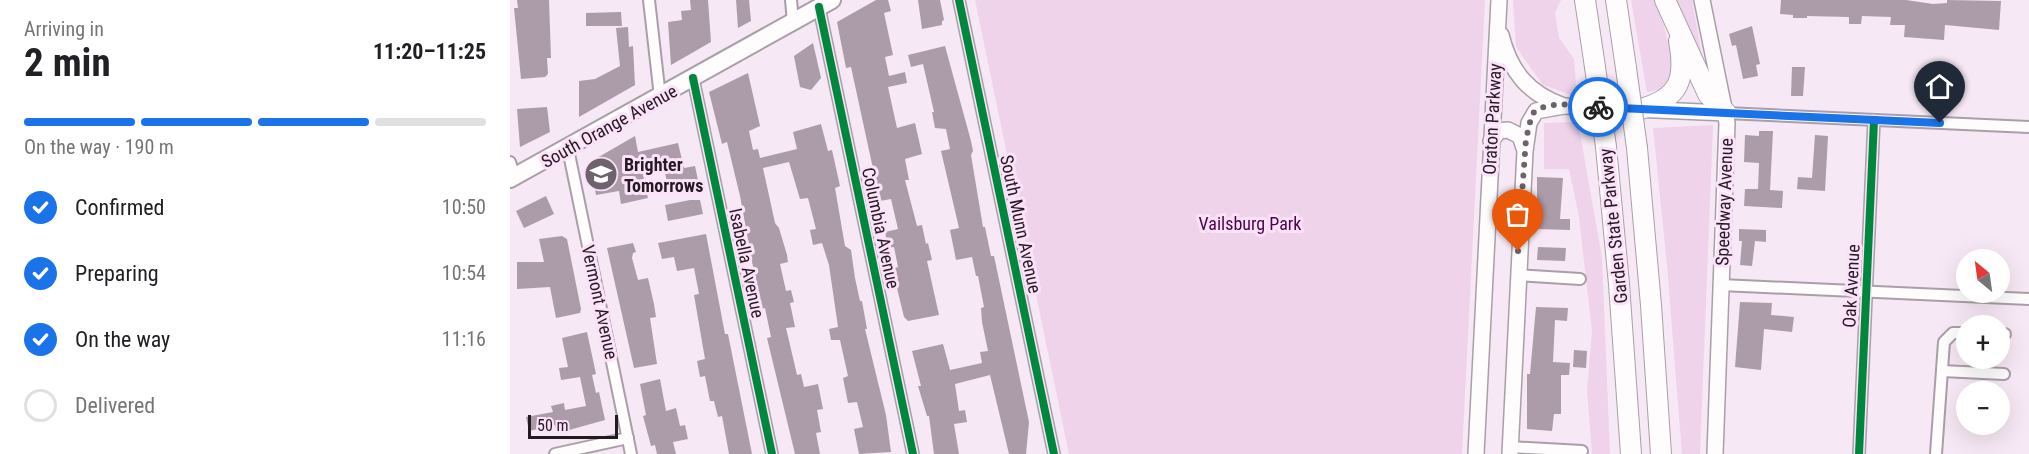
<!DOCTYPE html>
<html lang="en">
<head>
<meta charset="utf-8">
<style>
	:root { --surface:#fff; --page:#f2f2f2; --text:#202124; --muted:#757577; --line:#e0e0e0; --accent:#1a73e8 }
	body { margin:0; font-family:"Roboto Condensed",sans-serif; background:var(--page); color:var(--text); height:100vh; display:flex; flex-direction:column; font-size:22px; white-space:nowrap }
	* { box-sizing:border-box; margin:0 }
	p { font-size:20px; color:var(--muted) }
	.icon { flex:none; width:33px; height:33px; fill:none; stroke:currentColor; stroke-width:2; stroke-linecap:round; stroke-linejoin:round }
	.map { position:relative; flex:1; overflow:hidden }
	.sheet { display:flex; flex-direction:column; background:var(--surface); width:510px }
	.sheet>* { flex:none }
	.needle { width:39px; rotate:331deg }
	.controls { position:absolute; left:1446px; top:249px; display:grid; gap:12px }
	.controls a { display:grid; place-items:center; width:54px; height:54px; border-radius:50%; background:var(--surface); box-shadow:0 6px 24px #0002; font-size:30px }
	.scale { position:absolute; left:18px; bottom:15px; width:90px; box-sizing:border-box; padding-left:6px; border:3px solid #241a22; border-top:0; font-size:16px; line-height:21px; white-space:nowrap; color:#241a22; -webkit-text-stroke:4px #fce2f8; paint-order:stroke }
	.pin { position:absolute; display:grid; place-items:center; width:51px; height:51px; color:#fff; margin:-62px -26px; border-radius:50% 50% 50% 0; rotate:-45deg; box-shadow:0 0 6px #0007 }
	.pin .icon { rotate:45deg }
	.courier { position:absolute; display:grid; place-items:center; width:60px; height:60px; margin:-30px; border:4px solid #1a73e8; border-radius:50%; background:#fff; color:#222; box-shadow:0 2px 8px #0007 }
	.summary em { font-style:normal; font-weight:700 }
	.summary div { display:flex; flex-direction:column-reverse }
	.summary { display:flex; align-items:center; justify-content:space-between; height:102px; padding:0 24px }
	h1 { font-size:39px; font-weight:700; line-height:45px }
	.bar { display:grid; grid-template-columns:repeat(4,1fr); gap:9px 6px; align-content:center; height:72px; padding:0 24px }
	.bar i { height:8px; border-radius:4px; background:var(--line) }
	.bar .selected { background:var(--accent) }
	.bar p { grid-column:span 4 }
	ol { padding:0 24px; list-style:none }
	li { display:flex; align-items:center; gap:18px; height:66px }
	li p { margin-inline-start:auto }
	li .icon { padding:6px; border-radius:50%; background:var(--accent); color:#fff; stroke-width:4 }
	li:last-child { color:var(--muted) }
	li i { width:33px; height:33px; border:3px solid var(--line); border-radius:50% }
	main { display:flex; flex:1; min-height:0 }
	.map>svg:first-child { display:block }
	.green { fill:#efd3eb }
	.building { fill:#ac9caa }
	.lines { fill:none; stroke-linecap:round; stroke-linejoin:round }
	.street-casing { stroke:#aa9fa8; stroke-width:14 }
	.secondary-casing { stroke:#aa9fa8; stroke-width:18 }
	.primary-casing { stroke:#aa9fa8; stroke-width:20 }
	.highway-casing { stroke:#aa9fa8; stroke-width:22 }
	.street { stroke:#fefcfd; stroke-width:10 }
	.secondary { stroke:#fefcfd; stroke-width:15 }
	.primary { stroke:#fefcfd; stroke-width:16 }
	.highway { stroke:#fefcfd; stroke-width:20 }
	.highway-bridge-casing { stroke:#aa9fa8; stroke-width:22; stroke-linecap:butt }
	.highway-bridge { stroke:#fefcfd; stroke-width:20 }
	.cycleway-casing { stroke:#fce2f8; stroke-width:11 }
	.cycleway { stroke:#00873e; stroke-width:8 }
	.done { stroke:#6e626c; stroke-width:6; stroke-dasharray:0 10.8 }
	.route { stroke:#1a73e8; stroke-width:8 }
	.labels { text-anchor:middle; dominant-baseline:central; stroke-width:6; stroke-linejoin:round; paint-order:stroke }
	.street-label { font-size:18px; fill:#241a22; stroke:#fce2f8 }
	.poi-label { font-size:18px; font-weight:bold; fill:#241a22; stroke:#fce2f8; text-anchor:start }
	.park-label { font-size:18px; fill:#4c0248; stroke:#fce2f8 }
</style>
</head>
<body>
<main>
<section class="sheet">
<div class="summary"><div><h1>2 min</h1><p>Arriving in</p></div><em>11:20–11:25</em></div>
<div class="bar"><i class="selected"></i><i class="selected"></i><i class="selected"></i><i></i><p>On the way · 190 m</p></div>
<ol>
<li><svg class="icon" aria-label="check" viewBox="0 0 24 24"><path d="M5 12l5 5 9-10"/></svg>Confirmed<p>10:50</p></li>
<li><svg class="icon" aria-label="check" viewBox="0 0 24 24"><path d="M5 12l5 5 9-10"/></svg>Preparing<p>10:54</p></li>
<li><svg class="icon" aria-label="check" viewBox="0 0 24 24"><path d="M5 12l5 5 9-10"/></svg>On the way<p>11:16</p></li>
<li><i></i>Delivered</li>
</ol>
</section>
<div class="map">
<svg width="1519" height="454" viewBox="0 0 1519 454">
	<rect width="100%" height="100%" fill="#f6e8f4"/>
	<g class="green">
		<polygon points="465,0 975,0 952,454 559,454"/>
		<polygon points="1003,0 1051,0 1045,13 1049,38 1064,59 1067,97 1033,85 1006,47"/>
		<polygon points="1121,0 1147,0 1164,64 1154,89 1137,92"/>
		<polygon points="1165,0 1182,0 1192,56"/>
		<polygon points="1068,122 1092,257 1100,454 1082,454 1077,389 1082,331 1069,217 1059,169 1034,169 1034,123"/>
		<polygon points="1203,125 1190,454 1172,454 1157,265 1143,128"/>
	</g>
	<g class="building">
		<polygon points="7,0 39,0 41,58 37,58 38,74 35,77 11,79 4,8 8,8"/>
		<polygon points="180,0 198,0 201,42 161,65 158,22 172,20 171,11 181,10"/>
		<polygon points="226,0 239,0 241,21 228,28"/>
		<polygon points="366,0 378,0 381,11 374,13 383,55 375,57 379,76 395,72 397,83 378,87 387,128 405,123 412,154 395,159 399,180 395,180 407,226 412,225 416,244 418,243 422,260 417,261 429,315 398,321 394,317 386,284 384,268 388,267 384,247 378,248 375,232 388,229 381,199 370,201 341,67 336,68 327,22"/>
		<polygon points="408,0 430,0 434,20 432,21 432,25 412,29"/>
		<polygon points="1271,0 1396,0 1423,4 1437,3 1437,0 1491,1 1489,30 1435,25 1434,40 1394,37 1395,25 1380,25 1381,17 1352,16 1351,24 1339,24 1339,17 1297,16 1297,18 1283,18 1283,15 1270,14"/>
		<polygon points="111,12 112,26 76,26 76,13"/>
		<polygon points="1242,26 1250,64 1246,65 1248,76 1233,79 1226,45 1222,46 1219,34"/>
		<polygon points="118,27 119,47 123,46 125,85 69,117 69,81 85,79 110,66 106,28"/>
		<polygon points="303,43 311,78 301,90 290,87 284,56"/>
		<polygon points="435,46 461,141 463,151 461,155 473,227 475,227 481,256 484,256 519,422 516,454 499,454 480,375 445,384 449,411 455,410 457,422 444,424 449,454 424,454 419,416 417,416 408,386 411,386 402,351 433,344 440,370 472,363 470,352 478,351 472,322 471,308 474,307 468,276 466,276 462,257 446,260 440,230 449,228 431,151 440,149 436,129 425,128 422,112 424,112 413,64 401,67 398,55"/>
		<polygon points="1282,67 1295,67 1293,96 1281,96"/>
		<polygon points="238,73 250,126 239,131 243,150 248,149 250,158 287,149 283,132 311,124 318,151 322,150 330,186 325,188 335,246 341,250 345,278 350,301 352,301 357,329 355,329 376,415 381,452 349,454 344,429 353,427 347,402 338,403 333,378 338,376 330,340 321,340 319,329 328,327 319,265 312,243 303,245 300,230 306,229 298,198 290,199 279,162 253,168 265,223 269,228 277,255 278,262 270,264 276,291 281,290 284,302 280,303 285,327 276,328 284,362 287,375 291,374 294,387 308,384 313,409 307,410 311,432 306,433 310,454 285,454 257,338 261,337 255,308 251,309 248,294 230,196 217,142 212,144 199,92"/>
		<polygon points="37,107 40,132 10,147 7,109"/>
		<polygon points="1249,131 1263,131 1260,190 1273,191 1272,208 1234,206 1235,189 1248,189 1249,163 1234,162 1235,135 1249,136"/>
		<polygon points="1305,135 1318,136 1315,191 1287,189 1288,177 1302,178"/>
		<polygon points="125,136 128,152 168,143 174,168 185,166 188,180 158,186 153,165 132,170 138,198 111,204 109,191 86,195 80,162"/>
		<polygon points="1027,177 1053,178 1050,219 1060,219 1060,230 1027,229"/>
		<polygon points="36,196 44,214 14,228 6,211"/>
		<polygon points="180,200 190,200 193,214 158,221 155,205"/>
		<polygon points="1229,229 1256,230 1256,242 1245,241 1242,266 1230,265 1232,241 1229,241"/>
		<polygon points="196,234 215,334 218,334 242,454 219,454 212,416 208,417 204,401 200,401 195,376 190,377 187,361 195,359 184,295 189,294 184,268 167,271 164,257 152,259 148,243"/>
		<polygon points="52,236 57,239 71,309 70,313 46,318 40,287 7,289 7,262 34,262 29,239"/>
		<polygon points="123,243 126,252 123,253 122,258 128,280 138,278 144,304 146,317 140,318 147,364 124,368 97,248"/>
		<polygon points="1028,247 1056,248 1055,261 1027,260"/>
		<polygon points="1230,302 1262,303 1261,315 1284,317 1282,332 1254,329 1251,370 1225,367"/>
		<polygon points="1026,307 1058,308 1057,321 1045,320 1043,362 1060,363 1059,375 1051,375 1051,414 1044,414 1042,431 1017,429 1017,374 1020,374"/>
		<polygon points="77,332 86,374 82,375 86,393 89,392 95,420 52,432 51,429 46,430 45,425 19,431 16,417 43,412 41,406 54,403 55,410 76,406 70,377 51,380 49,368 58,367 52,338"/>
		<polygon points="1064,350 1077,351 1076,368 1063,367"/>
		<polygon points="150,379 156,411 166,408 170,426 175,425 178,439 163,442 166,454 147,454 145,445 141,446 133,416 136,415 130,384"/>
	</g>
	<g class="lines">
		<g class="street-casing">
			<g id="street">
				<polyline points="139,0 150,97"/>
				<polyline points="281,0 283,22"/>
				<polyline points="449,0 544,454"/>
				<polyline points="309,7 403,454"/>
				<polyline points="183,78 262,454"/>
				<polyline points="1216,113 1519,127"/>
				<polyline points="58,149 121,454"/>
				<polyline points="0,162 5,177"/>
				<polyline points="1007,275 1070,279"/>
				<polyline points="1211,285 1519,299"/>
				<polyline points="1490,334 1495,334"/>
				<polyline points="1432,371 1494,374"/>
				<polyline points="1000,447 1072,451"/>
				<polyline points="45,454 118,438"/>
				<polyline points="1349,454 1364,120"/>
				<polyline points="1426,454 1434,342 1443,333 1456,333"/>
			</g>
		</g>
		<g class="secondary-casing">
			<g id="secondary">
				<polyline points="1192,0 1217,123 1205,454"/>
				<path d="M991,35C1000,71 1018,94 1054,106L1216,113"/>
				<polyline points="981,141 989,131 998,130 1010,136 1014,148"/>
				<polyline points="966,454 989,0"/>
				<polyline points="1000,454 1015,151 1019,123 1026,111 1054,106"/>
			</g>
		</g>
		<g class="primary-casing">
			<polyline id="primary" points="0,179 322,0"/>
		</g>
		<g class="highway-casing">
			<g id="highway">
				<polyline points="1075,0 1085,67"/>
				<polyline points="1106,0 1116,68"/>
				<polyline points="1155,0 1198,94 1216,113"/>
				<path d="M1131,109C1170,98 1176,79 1169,41"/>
				<polyline points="1096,147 1109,284 1121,454"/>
				<polyline points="1127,148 1141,305 1151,454"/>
			</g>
		</g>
		<use href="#street" class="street"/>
		<use href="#secondary" class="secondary"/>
		<use href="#primary" class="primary"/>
		<use href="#highway" class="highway"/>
		<g class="highway-bridge-casing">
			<g id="highway-bridge">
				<polyline points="1085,67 1096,147"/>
				<polyline points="1116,68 1127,148"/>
			</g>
		</g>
		<use href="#highway-bridge" class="highway-bridge"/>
		<g class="cycleway-casing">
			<g id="cycleway">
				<polyline points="449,0 544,454"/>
				<polyline points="309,7 403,454"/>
				<polyline points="183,78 262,454"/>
				<polyline points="1349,454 1364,120"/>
			</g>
		</g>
		<use href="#cycleway" class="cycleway"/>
	</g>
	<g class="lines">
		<path class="done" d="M1008,251L1016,139L1022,114C1037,99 1069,106 1088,107"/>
		<polyline class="route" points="1088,107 1430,123"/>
	</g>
	<defs>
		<g id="school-disc" transform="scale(1.725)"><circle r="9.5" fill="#6e626c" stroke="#fce2f8"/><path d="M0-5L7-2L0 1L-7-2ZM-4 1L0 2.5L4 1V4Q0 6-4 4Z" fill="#fff"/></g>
	</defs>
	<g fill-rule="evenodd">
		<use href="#school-disc" x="91" y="174"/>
	</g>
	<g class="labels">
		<g class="street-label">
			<text transform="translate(982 119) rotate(-87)">Oraton Parkway</text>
			<text transform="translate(99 126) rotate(-29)">South Orange Avenue</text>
			<text transform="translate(1214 202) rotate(-88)">Speedway Avenue</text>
			<text transform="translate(511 224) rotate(78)">South Munn Avenue</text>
			<text transform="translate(1103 226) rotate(-96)">Garden State Parkway</text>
			<text transform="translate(371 228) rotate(78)">Columbia Avenue</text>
			<text transform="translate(237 263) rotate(78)">Isabella Avenue</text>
			<text transform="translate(1341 286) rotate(-87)">Oak Avenue</text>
			<text transform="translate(90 302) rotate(78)">Vermont Avenue</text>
		</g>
		<g class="poi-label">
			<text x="114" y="164">Brighter<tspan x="114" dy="21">Tomorrows</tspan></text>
		</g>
		<g class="park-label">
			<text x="740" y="223">Vailsburg Park</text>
		</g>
	</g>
</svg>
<div class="controls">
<a><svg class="needle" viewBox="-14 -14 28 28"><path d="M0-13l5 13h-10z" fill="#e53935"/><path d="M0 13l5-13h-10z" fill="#757577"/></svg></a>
<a>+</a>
<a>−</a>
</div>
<div class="scale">50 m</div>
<div class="pin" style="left:1008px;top:251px;background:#ea580c"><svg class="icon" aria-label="bag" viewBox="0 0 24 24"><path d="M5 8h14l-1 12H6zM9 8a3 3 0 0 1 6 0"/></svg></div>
<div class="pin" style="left:1430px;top:123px;background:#1f2937"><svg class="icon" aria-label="home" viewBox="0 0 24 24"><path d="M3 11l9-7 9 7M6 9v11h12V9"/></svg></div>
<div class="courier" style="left:1088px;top:107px"><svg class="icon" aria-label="bike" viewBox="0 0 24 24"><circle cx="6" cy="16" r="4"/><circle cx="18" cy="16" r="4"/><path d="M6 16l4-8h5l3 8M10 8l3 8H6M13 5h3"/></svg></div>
</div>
</main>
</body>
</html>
